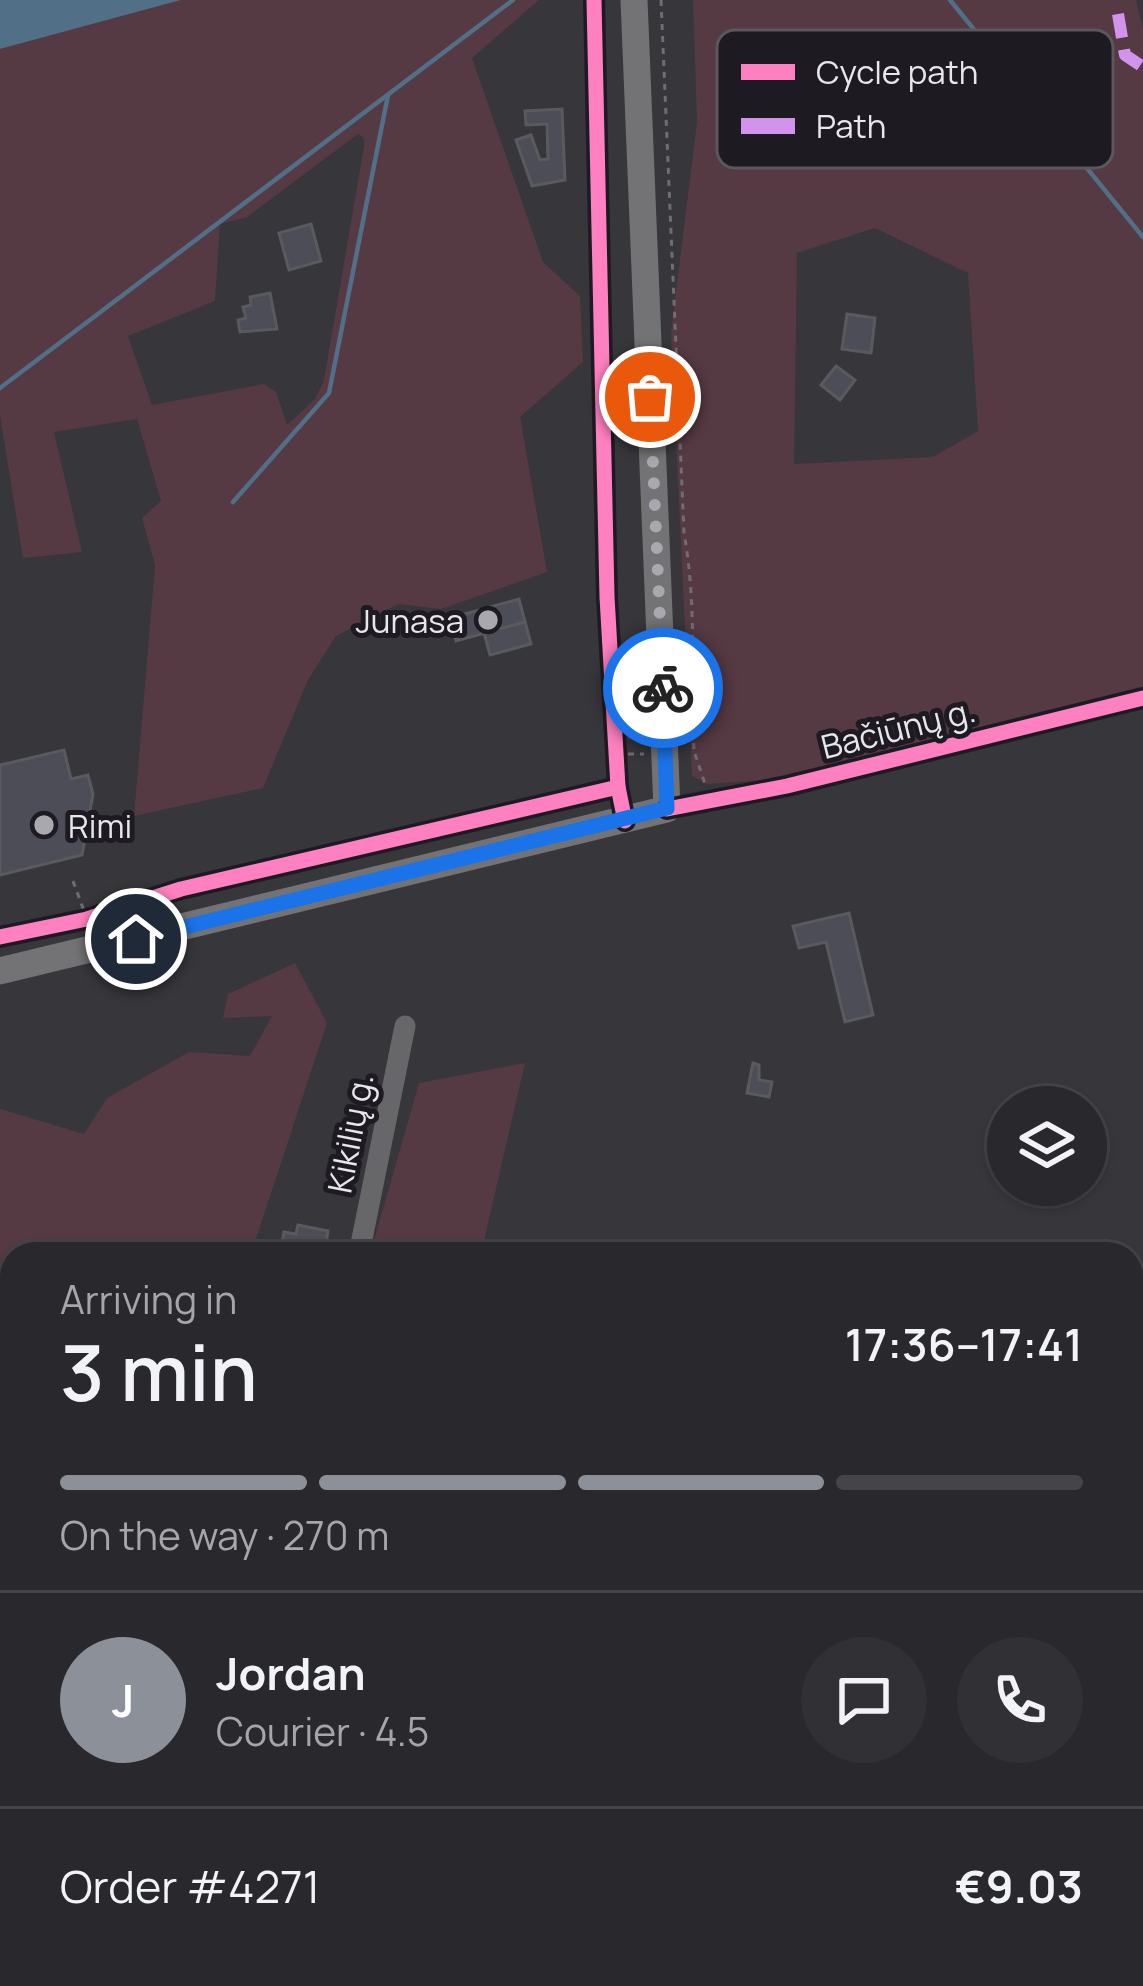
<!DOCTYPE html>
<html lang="en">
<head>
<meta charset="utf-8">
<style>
	:root { --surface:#29282c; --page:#313034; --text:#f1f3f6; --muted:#a5a6a9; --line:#454448; --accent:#8c9099 }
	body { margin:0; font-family:Manrope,sans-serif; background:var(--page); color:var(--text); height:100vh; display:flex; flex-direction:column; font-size:45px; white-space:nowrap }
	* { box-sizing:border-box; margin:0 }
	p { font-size:39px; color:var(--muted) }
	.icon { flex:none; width:66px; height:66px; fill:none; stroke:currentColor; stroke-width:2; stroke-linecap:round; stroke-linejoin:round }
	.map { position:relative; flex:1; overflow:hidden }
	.drawer { position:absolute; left:0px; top:1242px; width:1143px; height:744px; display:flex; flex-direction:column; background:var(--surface); border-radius:36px 36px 0 0; box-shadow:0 3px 9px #0004,0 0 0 3px var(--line) }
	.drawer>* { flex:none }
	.buttons { position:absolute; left:987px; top:1086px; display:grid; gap:24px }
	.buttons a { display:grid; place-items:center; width:120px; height:120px; border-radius:50%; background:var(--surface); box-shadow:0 3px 9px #0004,0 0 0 3px var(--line); font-size:60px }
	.pin { position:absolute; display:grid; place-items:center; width:102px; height:102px; color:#fff; margin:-51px; border:6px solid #fff; border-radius:50%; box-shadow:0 3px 12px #0007 }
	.courier { position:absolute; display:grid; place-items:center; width:120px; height:120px; margin:-60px; border:9px solid #1a73e8; border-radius:50%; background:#fff; color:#222; box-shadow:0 3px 15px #0007 }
	.summary em { font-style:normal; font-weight:600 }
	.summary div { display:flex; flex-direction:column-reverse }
	.summary { display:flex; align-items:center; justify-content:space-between; height:204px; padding:0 60px }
	h1 { font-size:78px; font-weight:600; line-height:90px }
	.bar { display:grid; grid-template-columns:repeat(4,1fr); gap:18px 12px; align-content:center; height:144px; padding:0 60px }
	.bar i { height:15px; border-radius:9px; background:var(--line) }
	.bar .active { background:var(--accent) }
	.bar p { grid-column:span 4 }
	.line { display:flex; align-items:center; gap:30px; padding:0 60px; border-top:3px solid var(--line) }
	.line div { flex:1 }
	.round { display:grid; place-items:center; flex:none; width:126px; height:126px; border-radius:63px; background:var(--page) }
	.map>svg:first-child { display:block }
	.green { fill:#553943; fill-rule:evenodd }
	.water { fill:#516f86 }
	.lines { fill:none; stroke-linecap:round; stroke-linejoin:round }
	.stream { stroke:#516f86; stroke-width:4.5 }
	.building { fill:#4c4d56; stroke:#595a5e; stroke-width:3 }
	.path { stroke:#6f6d71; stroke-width:3; stroke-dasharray:6 6; stroke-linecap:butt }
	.minor { stroke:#676668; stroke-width:21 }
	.secondary { stroke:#737274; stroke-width:27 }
	.quiet { stroke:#d193ec; stroke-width:12; stroke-dasharray:24 12; stroke-linecap:butt }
	.cycleway-casing { stroke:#1d1b21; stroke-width:22 }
	.cycleway { stroke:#ff80c0; stroke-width:15 }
	.done { stroke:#aaa8af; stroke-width:12; stroke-dasharray:0 21.6 }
	.route { stroke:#1a73e8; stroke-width:15 }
	.poi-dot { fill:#aaa8af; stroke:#1d1b21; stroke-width:4.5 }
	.labels { text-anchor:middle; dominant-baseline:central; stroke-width:10; stroke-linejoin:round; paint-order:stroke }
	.poi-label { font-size:33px; fill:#e8e6ed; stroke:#1d1b21; text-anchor:end }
	.street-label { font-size:33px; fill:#e8e6ed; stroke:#1d1b21 }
	.key { fill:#1d1b21; stroke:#5a585e; stroke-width:3 }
	.key-label { font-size:33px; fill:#e8e6ed }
</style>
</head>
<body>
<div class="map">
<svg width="1143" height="1986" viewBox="0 0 1143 1986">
	<rect width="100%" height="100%" fill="#37363b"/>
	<g class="green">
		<path d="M181,0H539L472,58L543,262L580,296L583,362L520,417L547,572L441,609L398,604L336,636L308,680L263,788L134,816L155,565L142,518L161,501L137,419L54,432L82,552L23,558L0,415V49ZM358,134L364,138V146L324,380L315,399L287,425L276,392L264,384L152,405L128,336L215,301L220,224L247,217Z"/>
		<path d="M693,0H1136L1143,30V691L764,780L707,784L692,776L671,332L697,122ZM875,228L968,273L978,431L933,457L794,464L797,253Z"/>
		<polygon points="295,963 327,1023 251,1254 12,1254 12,1974 83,1974 95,1986 0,1986 0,1534 7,1510 0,1506 0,1109 84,1134 107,1098 189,1052 250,1056 272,1016 223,1018 228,994"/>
		<polygon points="525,1063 481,1254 370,1254 419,1083"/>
		<polygon points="759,1974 871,1974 874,1986 758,1986"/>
	</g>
	<polygon class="water" points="0,0 181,0 0,49"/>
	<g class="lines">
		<g class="stream">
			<polyline points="950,0 1143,237"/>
			<polyline points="0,388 513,0"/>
			<polyline points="233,502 329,393 388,95"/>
			<polyline points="1131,1940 1143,1937"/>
			<polyline points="944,1986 993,1974"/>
		</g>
	</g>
	<g class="building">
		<polygon points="562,109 565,180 532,186 516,140 531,135 540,160 548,159 547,124 526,125 525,111"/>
		<polygon points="311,224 321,261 289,270 279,233"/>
		<polygon points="270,293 277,329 240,332 238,320 246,318 243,307 251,305 250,297"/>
		<polygon points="847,314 875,318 871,353 842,349"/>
		<polygon points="836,366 855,380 840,400 821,385"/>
		<polygon points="519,599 525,622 456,641 450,618"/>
		<polygon points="525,622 531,644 490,655 484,633"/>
		<polygon points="64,750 71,779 88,775 93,794 82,855 0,875 0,765"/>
		<polygon points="849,913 873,1015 845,1022 826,942 799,948 793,926"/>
		<polygon points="753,1063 759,1065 759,1080 772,1082 769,1097 747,1093"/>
		<polygon points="298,1225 328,1231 326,1245 332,1246 330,1254 280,1252 284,1232 296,1234"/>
		<polygon points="126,1975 177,1982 176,1986 125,1986"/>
	</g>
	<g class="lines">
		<g class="path">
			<path d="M661,0L684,533C697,605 691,679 694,752"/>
			<polyline points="616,754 644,754"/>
			<polyline points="695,754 705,784"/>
			<polyline points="73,881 87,919"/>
		</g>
		<g class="minor">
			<polyline points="667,809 787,786 1143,698"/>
			<polyline points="359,1254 405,1026"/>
			<polyline points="0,1622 12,1626"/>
			<polyline points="210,1986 212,1974"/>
		</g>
		<polyline class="secondary" points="0,971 667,809 634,0"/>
		<g class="quiet">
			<polyline points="1118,14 1125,55 1143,67"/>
			<polyline points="1131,1668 1143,1671"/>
			<polyline points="1131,1957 1143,1954"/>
			<polyline points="803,1986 843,1974"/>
			<polyline points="1007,1986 1059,1974"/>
		</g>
		<g class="cycleway-casing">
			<g id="cycleway">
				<polyline points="594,0 607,597 618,787 625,821"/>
				<polyline points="667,809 787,786 1143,698"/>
				<polyline points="0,937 87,919 181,889 618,787"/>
			</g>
		</g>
		<use href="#cycleway" class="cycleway"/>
	</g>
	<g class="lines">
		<polyline class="done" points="650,397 663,688"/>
		<polyline class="route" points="136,939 667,808 663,688"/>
	</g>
	<g class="poi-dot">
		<circle cx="488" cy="620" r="12"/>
		<circle cx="44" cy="825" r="12"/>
	</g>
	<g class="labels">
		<g class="poi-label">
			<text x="464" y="620">Junasa</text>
			<text x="68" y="825" text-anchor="start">Rimi</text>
		</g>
		<g class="street-label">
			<text transform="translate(898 728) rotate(-14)">Bačiūnų g.</text>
			<text transform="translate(350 1133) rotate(-79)">Kikilių g.</text>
		</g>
	</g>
	<rect x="717" y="30" width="396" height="138" rx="18" class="key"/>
	<rect x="741" y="64" width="54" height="16" fill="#ff80c0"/>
	<rect x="741" y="118" width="54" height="16" fill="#d193ec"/>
	<g class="key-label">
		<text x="816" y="84">Cycle path</text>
		<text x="816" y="138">Path</text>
	</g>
</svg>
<div class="buttons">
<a><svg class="icon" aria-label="layers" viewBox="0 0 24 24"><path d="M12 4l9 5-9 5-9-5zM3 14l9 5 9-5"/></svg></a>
</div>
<div class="pin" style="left:650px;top:397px;background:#ea580c"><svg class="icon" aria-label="bag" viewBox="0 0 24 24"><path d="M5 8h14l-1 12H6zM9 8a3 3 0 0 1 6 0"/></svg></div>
<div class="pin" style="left:136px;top:939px;background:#1f2937"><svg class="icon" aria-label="home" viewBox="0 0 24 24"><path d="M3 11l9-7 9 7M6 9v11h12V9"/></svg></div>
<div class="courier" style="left:663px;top:688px"><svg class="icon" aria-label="bike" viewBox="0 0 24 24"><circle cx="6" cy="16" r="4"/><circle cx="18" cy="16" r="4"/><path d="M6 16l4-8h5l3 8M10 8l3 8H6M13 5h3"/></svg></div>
<section class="drawer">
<div class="summary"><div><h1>3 min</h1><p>Arriving in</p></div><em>17:36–17:41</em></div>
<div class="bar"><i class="active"></i><i class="active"></i><i class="active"></i><i></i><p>On the way · 270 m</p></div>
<div class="line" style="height:216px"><b class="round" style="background:var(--accent);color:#fff">J</b><div><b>Jordan</b><p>Courier · 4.5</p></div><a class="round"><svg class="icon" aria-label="chat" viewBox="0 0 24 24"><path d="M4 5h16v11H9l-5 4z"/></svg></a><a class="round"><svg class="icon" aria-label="phone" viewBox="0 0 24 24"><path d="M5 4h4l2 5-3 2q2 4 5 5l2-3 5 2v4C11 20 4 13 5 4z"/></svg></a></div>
<div class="line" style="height:156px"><div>Order #4271</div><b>€9.03</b></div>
</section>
</div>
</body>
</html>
